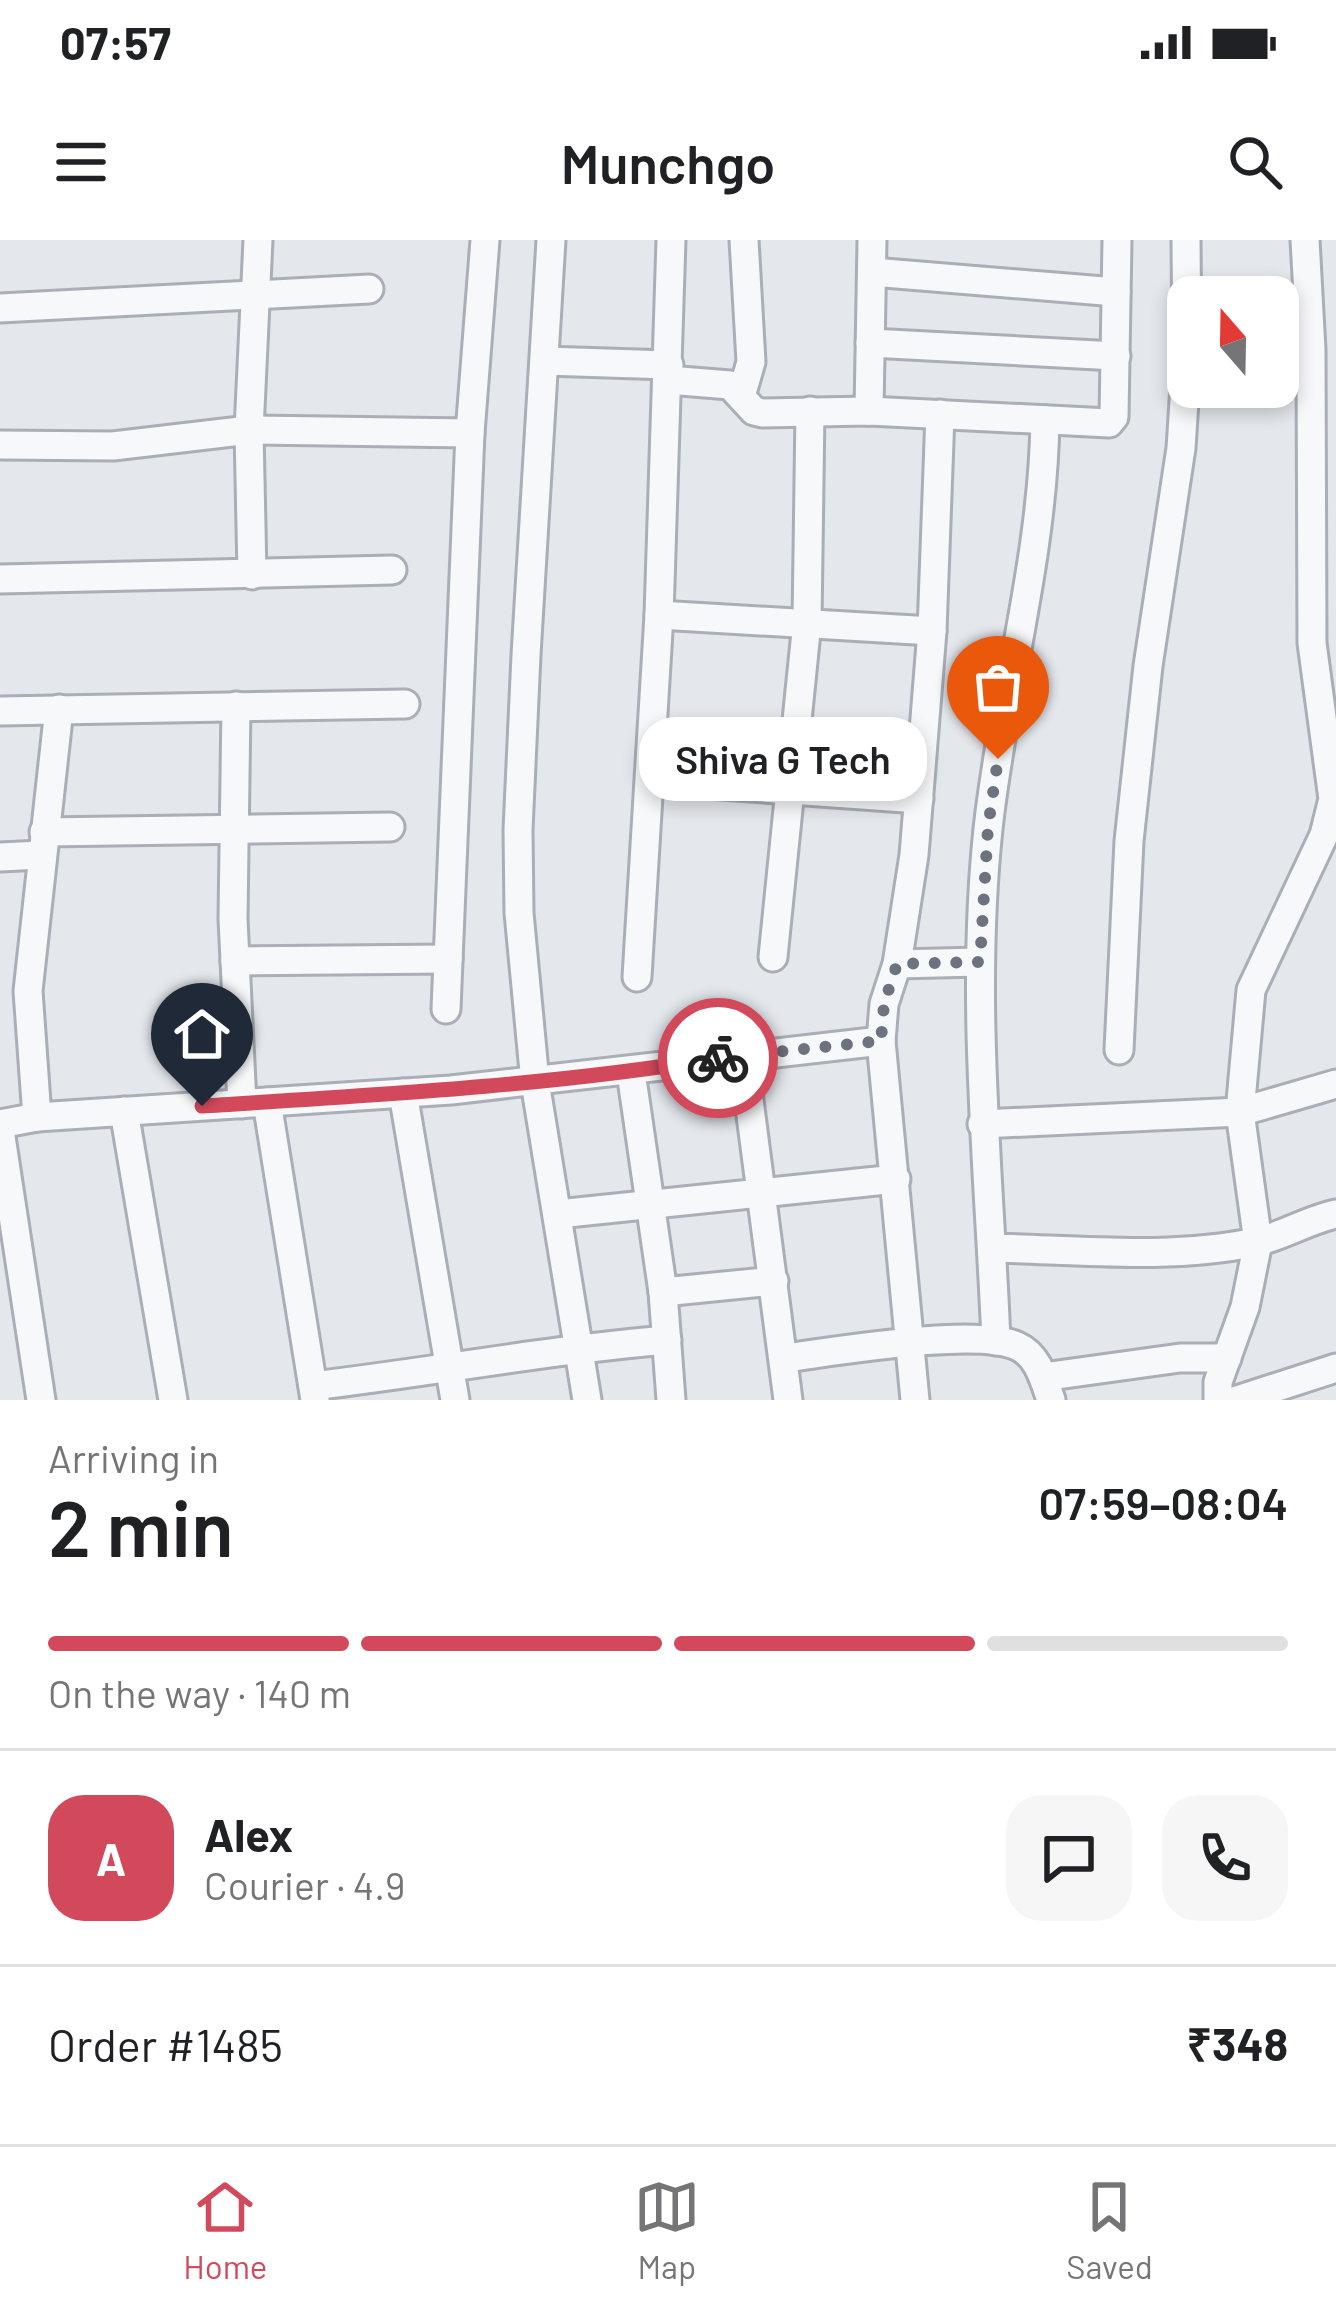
<!DOCTYPE html>
<html lang="en">
<head>
<meta charset="utf-8">
<style>
	:root { --surface:#fff; --page:#f6f6f6; --text:#202124; --muted:#757577; --line:#e0e0e0; --accent:#d1495b }
	body { margin:0; font-family:Barlow,sans-serif; background:var(--page); color:var(--text); height:100vh; display:flex; flex-direction:column; font-size:45px; white-space:nowrap }
	* { box-sizing:border-box; margin:0 }
	p { font-size:39px; color:var(--muted) }
	.icon { flex:none; width:66px; height:66px; fill:none; stroke:currentColor; stroke-width:2; stroke-linecap:round; stroke-linejoin:round }
	.map { position:relative; height:1160px; overflow:hidden }
	.details { display:flex; flex-direction:column; background:var(--surface); flex:1 }
	.details>* { flex:none }
	.needle { width:78px; rotate:340deg }
	.tools { position:absolute; left:1167px; top:36px; display:grid; gap:24px }
	.tools a { display:grid; place-items:center; width:132px; height:132px; border-radius:24px; background:var(--surface); box-shadow:0 6px 18px #0003; font-size:60px }
	.pin { position:absolute; display:grid; place-items:center; width:102px; height:102px; color:#fff; margin:-123px -51px; border-radius:50% 50% 50% 0; rotate:-45deg; box-shadow:0 0 12px #0007 }
	.pin .icon { rotate:45deg }
	.courier { position:absolute; display:grid; place-items:center; width:120px; height:120px; margin:-60px; border:9px solid #d1495b; border-radius:50%; background:#fff; color:#222; box-shadow:0 3px 15px #0007 }
	.bubble { position:absolute; height:84px; border-radius:36px; background:var(--surface); box-shadow:0 6px 18px #0003; font-size:39px; font-weight:600; line-height:84px; text-align:center }
	.headline em { font-style:normal; font-weight:600 }
	.headline div { display:flex; flex-direction:column-reverse }
	.headline { display:flex; align-items:center; justify-content:space-between; height:204px; padding:0 48px }
	h1 { font-size:78px; font-weight:600; line-height:90px }
	.bar { display:grid; grid-template-columns:repeat(4,1fr); gap:18px 12px; align-content:center; height:144px; padding:0 48px }
	.bar i { height:15px; border-radius:9px; background:var(--line) }
	.bar .selected { background:var(--accent) }
	.bar p { grid-column:span 4 }
	.line { display:flex; align-items:center; gap:30px; padding:0 48px; border-top:3px solid var(--line) }
	.line div { flex:1 }
	.round { display:grid; place-items:center; flex:none; width:126px; height:126px; border-radius:36px; background:var(--page) }
	.status { display:flex; justify-content:space-between; align-items:center; height:84px; padding:0 60px; background:var(--surface); direction:ltr }
	.status svg { height:33px; fill:currentColor }
	header { display:flex; justify-content:space-between; align-items:center; height:156px; padding:0 48px; background:var(--surface); font-size:54px; font-weight:600 }
	.dock { display:flex; justify-content:space-around; align-items:center; height:168px; border-top:3px solid var(--line); background:var(--surface); font-size:33px; color:var(--muted) }
	.dock a { display:grid; justify-items:center; gap:6px }
	.dock .selected { color:var(--accent) }
	.map>svg:first-child { display:block }
	.lines { fill:none; stroke-linecap:round; stroke-linejoin:round }
	.minor-casing { stroke:#a9aeb7; stroke-width:33 }
	.minor { stroke:#f7f8fa; stroke-width:27 }
	.done { stroke:#6c737f; stroke-width:12; stroke-dasharray:0 21.6 }
	.route { stroke:#d1495b; stroke-width:15 }
</style>
</head>
<body>
<div class="status"><b>07:57</b><svg viewBox="0 0 49 12"><path d="M0 12V9h3v3zM5 12V6h3v6zM10 12V3h3v9zM15 12V0h3v12zM26 1h20v11H26zM47 4h2v5h-2z"/></svg></div>
<header><svg class="icon" aria-label="menu" viewBox="0 0 24 24"><path d="M4 6h16M4 12h16M4 18h16"/></svg>Munchgo<svg class="icon" aria-label="search" viewBox="0 0 24 24"><circle cx="10" cy="10" r="6"/><path d="M15 15l6 6"/></svg></header>
<div class="map">
<svg width="1336" height="1160" viewBox="0 0 1336 1160">
	<rect width="100%" height="100%" fill="#e4e7ec"/>
	<g class="lines">
		<g class="minor-casing">
			<g id="minor">
				<polyline points="551,0 526,415 518,590 519,673 535,842 587,1160"/>
				<polyline points="872,32 1116,52"/>
				<polyline points="0,68 369,49"/>
				<polyline points="870,103 1116,116"/>
				<polyline points="545,121 669,125"/>
				<polyline points="668,140 730,145 754,171 762,173 869,171 1109,183 1114,177 1117,0"/>
				<polyline points="742,153 751,122 744,0"/>
				<polyline points="869,171 872,0"/>
				<polyline points="0,205 113,206 249,190 470,193"/>
				<polyline points="252,335 249,190 258,0"/>
				<polyline points="0,339 392,330"/>
				<polyline points="659,375 932,391"/>
				<polyline points="236,466 233,679 242,864"/>
				<polyline points="0,471 405,464"/>
				<polyline points="650,540 919,559"/>
				<polyline points="44,592 390,587"/>
				<polyline points="0,617 41,615"/>
				<polyline points="773,717 807,382 810,171"/>
				<polyline points="235,721 448,719"/>
				<polyline points="897,724 979,722"/>
				<polyline points="637,737 659,375 671,0"/>
				<polyline points="446,769 470,193 485,0"/>
				<polyline points="1119,810 1129,601 1148,426 1181,208 1187,115 1186,0"/>
				<polyline points="743,814 788,1160"/>
				<polyline points="631,832 663,1052 671,1160"/>
				<polyline points="403,853 455,1160"/>
				<polyline points="267,862 315,1160"/>
				<polyline points="124,871 173,1160"/>
				<polyline points="37,877 28,751 59,469"/>
				<polyline points="0,884 37,877 451,850 881,801"/>
				<polyline points="982,884 1240,872 1336,844"/>
				<polyline points="0,890 41,1160"/>
				<polyline points="558,974 896,939"/>
				<path d="M992,1008C1078,1010 1171,1020 1256,1002C1283,996 1308,980 1336,974"/>
				<polyline points="663,1052 774,1041"/>
				<path d="M996,1101C989,930 970,760 988,589C1003,451 1043,319 1045,180"/>
				<path d="M784,1118C833,1112 975,1087 1017,1106C1038,1115 1044,1140 1051,1160"/>
				<polyline points="1043,1137 1180,1118 1227,1118"/>
				<path d="M313,1146C431,1132 548,1110 667,1100"/>
				<polyline points="915,1160 881,801 884,764 897,724 914,615 932,391 940,174"/>
				<polyline points="1218,1160 1218,1142 1245,1067 1258,1002 1240,872 1251,750 1324,595 1333,559 1312,403 1311,109 1305,0"/>
				<polyline points="1237,1160 1336,1128"/>
			</g>
		</g>
		<use href="#minor" class="minor"/>
	</g>
	<g class="lines">
		<polyline class="done" points="718,818 881,801 884,764 897,724 980,722 988,587 998,519"/>
		<path class="route" d="M202,866C375,855 548,846 718,818"/>
	</g>
</svg>
<div class="tools">
<a><svg class="needle" viewBox="-14 -14 28 28"><path d="M0-13l5 13h-10z" fill="#e53935"/><path d="M0 13l5-13h-10z" fill="#757577"/></svg></a>
</div>
<div class="pin" style="left:998px;top:519px;background:#ea580c"><svg class="icon" aria-label="bag" viewBox="0 0 24 24"><path d="M5 8h14l-1 12H6zM9 8a3 3 0 0 1 6 0"/></svg></div>
<div class="pin" style="left:202px;top:866px;background:#1f2937"><svg class="icon" aria-label="home" viewBox="0 0 24 24"><path d="M3 11l9-7 9 7M6 9v11h12V9"/></svg></div>
<div class="courier" style="left:718px;top:818px"><svg class="icon" aria-label="bike" viewBox="0 0 24 24"><circle cx="6" cy="16" r="4"/><circle cx="18" cy="16" r="4"/><path d="M6 16l4-8h5l3 8M10 8l3 8H6M13 5h3"/></svg></div>
<div class="bubble" style="left:639px;top:477px;width:288px">Shiva G Tech</div>
</div>
<section class="details">
<div class="headline"><div><h1>2 min</h1><p>Arriving in</p></div><em>07:59–08:04</em></div>
<div class="bar"><i class="selected"></i><i class="selected"></i><i class="selected"></i><i></i><p>On the way · 140 m</p></div>
<div class="line" style="height:216px"><b class="round" style="background:var(--accent);color:#fff">A</b><div><b>Alex</b><p>Courier · 4.9</p></div><a class="round"><svg class="icon" aria-label="chat" viewBox="0 0 24 24"><path d="M4 5h16v11H9l-5 4z"/></svg></a><a class="round"><svg class="icon" aria-label="phone" viewBox="0 0 24 24"><path d="M5 4h4l2 5-3 2q2 4 5 5l2-3 5 2v4C11 20 4 13 5 4z"/></svg></a></div>
<div class="line" style="height:156px"><div>Order #1485</div><b>₹348</b></div>
</section>
<nav class="dock">
<a class="selected"><svg class="icon" aria-label="home" viewBox="0 0 24 24"><path d="M3 11l9-7 9 7M6 9v11h12V9"/></svg>Home</a>
<a><svg class="icon" aria-label="map" viewBox="0 0 24 24"><path d="M3 6l6-2 6 2 6-2v14l-6 2-6-2-6 2zM9 4v14M15 6v14"/></svg>Map</a>
<a><svg class="icon" aria-label="saved" viewBox="0 0 24 24"><path d="M7 4h10v16l-5-4-5 4z"/></svg>Saved</a>
</nav>
</body>
</html>
